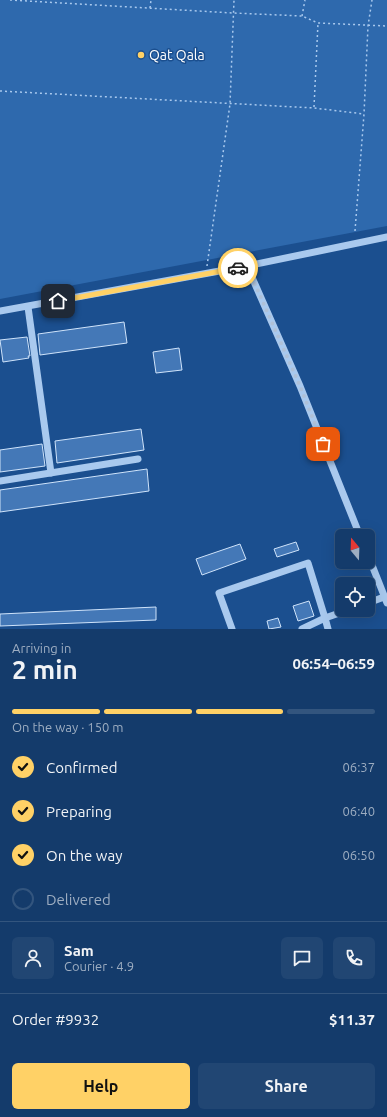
<!DOCTYPE html>
<html lang="en">
<head>
<meta charset="utf-8">
<style>
	:root { --surface:#143b6b; --page:#214673; --text:#f1f3f6; --muted:#9dadc1; --line:#33557e; --accent:#ffd166 }
	body { margin:0; font-family:Ubuntu,sans-serif; background:var(--page); color:var(--text); height:100vh; display:flex; flex-direction:column; font-size:15px; white-space:nowrap }
	* { box-sizing:border-box; margin:0 }
	p { font-size:13px; color:var(--muted) }
	.icon { flex:none; width:22px; height:22px; fill:none; stroke:currentColor; stroke-width:2; stroke-linecap:round; stroke-linejoin:round }
	.map { position:relative; height:629px; overflow:hidden }
	.panel { display:flex; flex-direction:column; background:var(--surface); flex:1 }
	.panel>* { flex:none }
	.needle { width:26px; rotate:341deg }
	.controls { position:absolute; left:335px; top:529px; display:grid; gap:8px }
	.controls a { display:grid; place-items:center; width:40px; height:40px; border-radius:6px; background:var(--surface); box-shadow:0 4px 16px #0002,0 0 0 1px var(--line); font-size:20px }
	.pin { position:absolute; display:grid; place-items:center; width:34px; height:34px; color:#fff; margin:-17px; border-radius:8px; box-shadow:0 2px 6px #0006 }
	.courier { position:absolute; display:grid; place-items:center; width:40px; height:40px; margin:-20px; border:3px solid #ffd166; border-radius:50%; background:#fff; color:#222; box-shadow:0 1px 5px #0007 }
	.summary em { font-style:normal; font-weight:700 }
	.summary div { display:flex; flex-direction:column-reverse }
	.summary { display:flex; align-items:center; justify-content:space-between; height:68px; padding:0 12px }
	h1 { font-size:26px; font-weight:700; line-height:30px }
	.bar { display:grid; grid-template-columns:repeat(4,1fr); gap:6px 4px; align-content:center; height:48px; padding:0 12px }
	.bar i { height:5px; border-radius:3px; background:var(--line) }
	.bar .current { background:var(--accent) }
	.bar p { grid-column:span 4 }
	.line { display:flex; align-items:center; gap:10px; padding:0 12px; border-top:1px solid var(--line) }
	.line div { flex:1 }
	.round { display:grid; place-items:center; flex:none; width:42px; height:42px; border-radius:6px; background:var(--page) }
	ol { padding:0 12px; list-style:none }
	li { display:flex; align-items:center; gap:12px; height:44px }
	li p { margin-inline-start:auto }
	li .icon { padding:4px; border-radius:50%; background:var(--accent); color:#111; stroke-width:4 }
	li:last-child { color:var(--muted) }
	li i { width:22px; height:22px; border:2px solid var(--line); border-radius:50% }
	.primary-button { display:flex; gap:8px; margin-top:auto; padding:8px 12px }
	.primary-button a { flex:1; height:46px; border-radius:6px; background:var(--accent); color:#111; font-size:16px; font-weight:700; line-height:46px; text-align:center }
	.primary-button a+a { background:var(--page); color:var(--text) }
	.map>svg:first-child { display:block }
	.green { fill:#2e69ad }
	.building { fill:#4478b7; stroke:#cfe3fa }
	.lines { fill:none; stroke-linecap:round; stroke-linejoin:round }
	.path { stroke:#a9c9ee; stroke-width:1.5; stroke-dasharray:2 3; stroke-linecap:butt }
	.minor { stroke:#a9c9ee; stroke-width:7 }
	.done { stroke:#afc1d8; stroke-width:4; stroke-dasharray:0 7.2 }
	.route { stroke:#ffd166; stroke-width:5 }
	.poi-dot { fill:#ffd166; stroke:#1b4f8f; stroke-width:1.5 }
	.labels { text-anchor:middle; dominant-baseline:central; stroke-width:3; stroke-linejoin:round; paint-order:stroke }
	.poi-label { font-size:14px; fill:#fff; stroke:#1b4f8f; text-anchor:start }
</style>
</head>
<body>
<div class="map">
<svg width="387" height="629" viewBox="0 0 387 629">
	<rect width="100%" height="100%" fill="#1b4f8f"/>
	<polygon class="green" points="0,0 387,0 387,226 0,299"/>
	<g class="building">
		<polygon points="124,322 127,343 40,355 38,334"/>
		<polygon points="27,337 30,356 28,356 29,358 3,362 0,340"/>
		<polygon points="179,348 182,370 156,373 153,352"/>
		<polygon points="141,429 144,450 57,463 55,441"/>
		<polygon points="42,444 45,466 0,472 0,450"/>
		<polygon points="147,469 149,491 0,512 0,490"/>
		<polygon points="296,542 299,550 277,557 274,549"/>
		<polygon points="240,544 246,559 202,575 196,559"/>
		<polygon points="309,601 314,616 298,621 293,606"/>
		<polygon points="156,607 156,620 0,626 0,614"/>
		<polygon points="278,618 281,627 269,629 267,621"/>
	</g>
	<g class="lines">
		<g class="path">
			<polyline points="10,0 233,13 302,16 318,23 387,26"/>
			<polyline points="150,8 151,0"/>
			<polyline points="302,16 305,0"/>
			<polyline points="0,91 314,108 364,114"/>
			<polyline points="314,107 318,23"/>
			<polyline points="355,231 364,114 368,26 372,0"/>
			<polyline points="207,266 230,104 234,0"/>
		</g>
		<g class="minor">
			<polyline points="247,266 300,386 360,536"/>
			<polyline points="28,307 51,473"/>
			<polyline points="0,311 247,266 387,237"/>
			<polyline points="0,481 138,459"/>
			<polyline points="368,555 387,603"/>
			<polyline points="368,603 384,597"/>
			<polyline points="232,629 219,593 308,563 325,618 302,629"/>
			<polyline points="328,629 325,618 348,610"/>
		</g>
	</g>
	<g class="lines">
		<polyline class="done" points="238,268 247,266 300,386 323,444"/>
		<polyline class="route" points="58,301 238,268"/>
	</g>
	<circle class="poi-dot" cx="141" cy="55" r="4"/>
	<g class="labels">
		<g class="poi-label">
			<text x="149" y="55">Qat Qala</text>
		</g>
	</g>
</svg>
<div class="controls">
<a><svg class="needle" viewBox="-14 -14 28 28"><path d="M0-13l5 13h-10z" fill="#e53935"/><path d="M0 13l5-13h-10z" fill="#9dadc1"/></svg></a>
<a><svg class="icon" aria-label="locate" viewBox="0 0 24 24"><circle cx="12" cy="12" r="6"/><path d="M12 2v4M12 18v4M2 12h4M18 12h4"/></svg></a>
</div>
<div class="pin" style="left:323px;top:444px;background:#ea580c"><svg class="icon" aria-label="bag" viewBox="0 0 24 24"><path d="M5 8h14l-1 12H6zM9 8a3 3 0 0 1 6 0"/></svg></div>
<div class="pin" style="left:58px;top:301px;background:#1f2937"><svg class="icon" aria-label="home" viewBox="0 0 24 24"><path d="M3 11l9-7 9 7M6 9v11h12V9"/></svg></div>
<div class="courier" style="left:238px;top:268px"><svg class="icon" aria-label="car" viewBox="0 0 24 24"><path d="M5 17H2v-5l4-1 3-4h7l3 4 3 1v5h-3M9 17h6M6 11h13"/><circle cx="7" cy="17" r="2"/><circle cx="17" cy="17" r="2"/></svg></div>
</div>
<section class="panel">
<div class="summary"><div><h1>2 min</h1><p>Arriving in</p></div><em>06:54–06:59</em></div>
<div class="bar"><i class="current"></i><i class="current"></i><i class="current"></i><i></i><p>On the way · 150 m</p></div>
<ol>
<li><svg class="icon" aria-label="check" viewBox="0 0 24 24"><path d="M5 12l5 5 9-10"/></svg>Confirmed<p>06:37</p></li>
<li><svg class="icon" aria-label="check" viewBox="0 0 24 24"><path d="M5 12l5 5 9-10"/></svg>Preparing<p>06:40</p></li>
<li><svg class="icon" aria-label="check" viewBox="0 0 24 24"><path d="M5 12l5 5 9-10"/></svg>On the way<p>06:50</p></li>
<li><i></i>Delivered</li>
</ol>
<div class="line" style="height:72px"><a class="round"><svg class="icon" aria-label="person" viewBox="0 0 24 24"><circle cx="12" cy="8" r="4"/><path d="M4 21q1-7 8-7t8 7"/></svg></a><div><b>Sam</b><p>Courier · 4.9</p></div><a class="round"><svg class="icon" aria-label="chat" viewBox="0 0 24 24"><path d="M4 5h16v11H9l-5 4z"/></svg></a><a class="round"><svg class="icon" aria-label="phone" viewBox="0 0 24 24"><path d="M5 4h4l2 5-3 2q2 4 5 5l2-3 5 2v4C11 20 4 13 5 4z"/></svg></a></div>
<div class="line" style="height:52px"><div>Order #9932</div><b>$11.37</b></div>
<div class="primary-button"><a>Help</a><a>Share</a></div>
</section>
</body>
</html>
